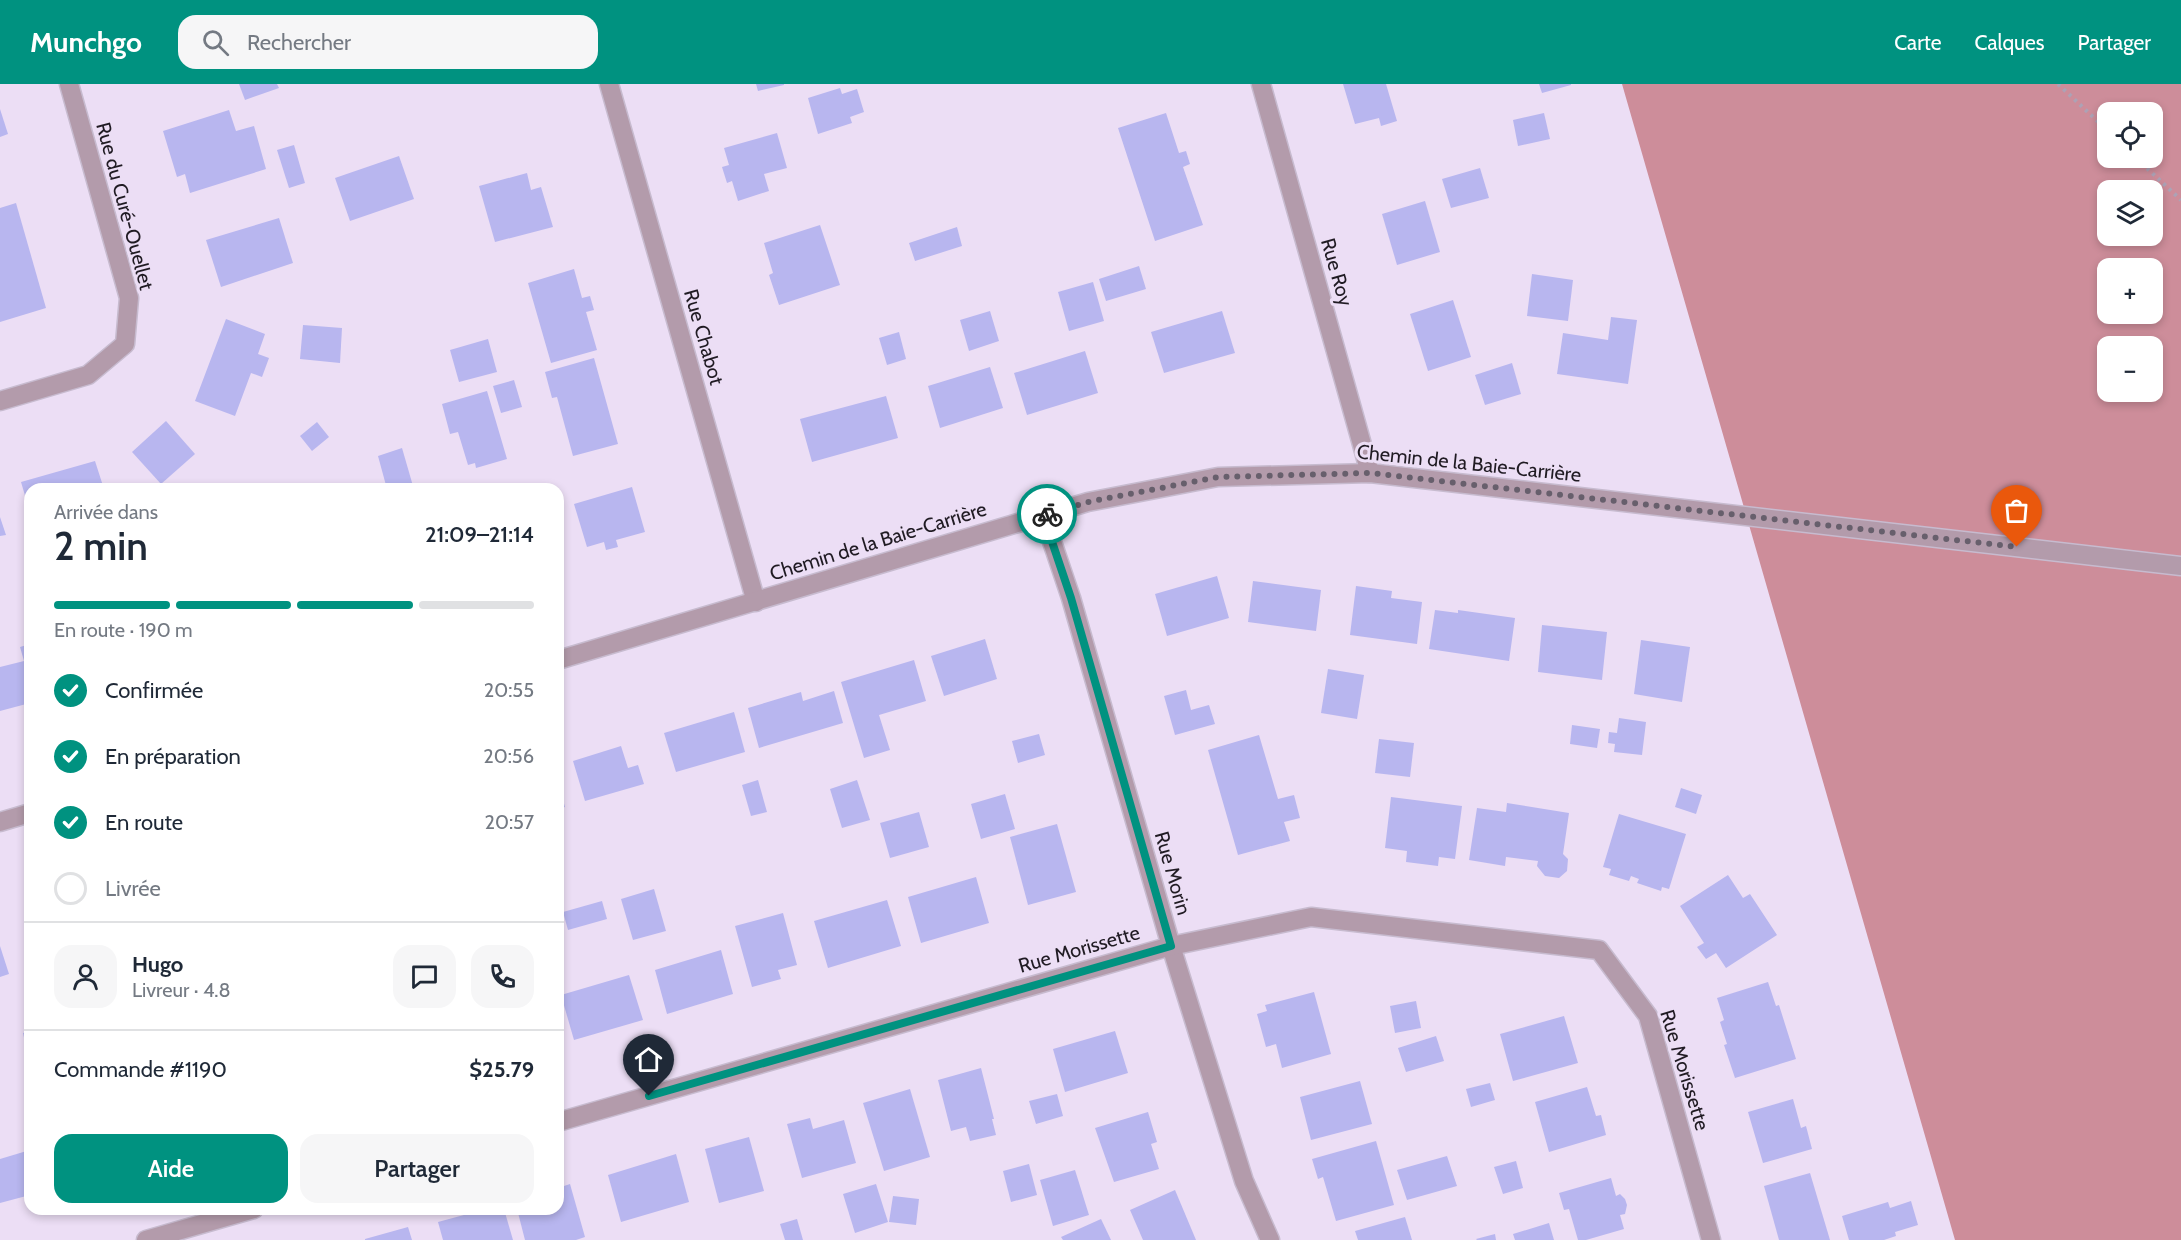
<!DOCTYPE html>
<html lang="fr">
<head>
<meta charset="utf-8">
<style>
	:root { --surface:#fff; --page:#f6f6f7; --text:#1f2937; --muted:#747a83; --line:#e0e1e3; --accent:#009280 }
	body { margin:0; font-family:Cabin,sans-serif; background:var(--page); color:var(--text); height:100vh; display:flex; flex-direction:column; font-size:22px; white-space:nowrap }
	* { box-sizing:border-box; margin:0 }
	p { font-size:20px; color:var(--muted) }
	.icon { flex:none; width:33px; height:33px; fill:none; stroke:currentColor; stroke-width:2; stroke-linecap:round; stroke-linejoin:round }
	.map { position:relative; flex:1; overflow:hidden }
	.details { position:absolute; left:24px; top:399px; width:540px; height:732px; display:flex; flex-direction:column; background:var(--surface); border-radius:18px; box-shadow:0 3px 9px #0003 }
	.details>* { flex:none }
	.fabs { position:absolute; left:2097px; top:18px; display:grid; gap:12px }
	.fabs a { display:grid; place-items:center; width:66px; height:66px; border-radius:12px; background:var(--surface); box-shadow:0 3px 9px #0003; font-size:30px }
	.pin { position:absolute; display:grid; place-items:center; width:51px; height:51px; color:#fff; margin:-62px -26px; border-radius:50% 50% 50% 0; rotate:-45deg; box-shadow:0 0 6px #0007 }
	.pin .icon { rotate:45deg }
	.courier { position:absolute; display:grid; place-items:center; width:60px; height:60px; margin:-30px; border:4px solid #009280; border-radius:50%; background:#fff; color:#222; box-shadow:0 2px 8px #0007 }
	.head em { font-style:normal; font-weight:600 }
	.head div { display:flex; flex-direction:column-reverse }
	.head { display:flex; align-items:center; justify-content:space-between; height:102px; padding:0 30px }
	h1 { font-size:39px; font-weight:600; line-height:45px }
	.bar { display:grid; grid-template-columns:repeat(4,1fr); gap:9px 6px; align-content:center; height:72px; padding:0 30px }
	.bar i { height:8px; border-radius:4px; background:var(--line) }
	.bar .current { background:var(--accent) }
	.bar p { grid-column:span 4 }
	.line { display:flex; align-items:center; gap:15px; padding:0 30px; border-top:2px solid var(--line) }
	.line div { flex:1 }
	.round { display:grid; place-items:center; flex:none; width:63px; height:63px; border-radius:18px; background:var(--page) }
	ol { padding:0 30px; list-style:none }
	li { display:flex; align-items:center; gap:18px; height:66px }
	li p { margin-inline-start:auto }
	li .icon { padding:6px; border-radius:50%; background:var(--accent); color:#fff; stroke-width:4 }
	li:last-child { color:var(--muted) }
	li i { width:33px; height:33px; border:3px solid var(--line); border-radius:50% }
	.button { display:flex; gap:12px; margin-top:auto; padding:12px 30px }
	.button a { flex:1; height:69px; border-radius:18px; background:var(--accent); color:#fff; font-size:24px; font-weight:600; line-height:69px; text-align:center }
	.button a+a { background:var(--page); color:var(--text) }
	header { display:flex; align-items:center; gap:36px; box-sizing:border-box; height:84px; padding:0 30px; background:var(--accent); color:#fff }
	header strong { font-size:28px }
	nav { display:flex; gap:33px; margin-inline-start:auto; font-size:21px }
	.search { width:420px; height:54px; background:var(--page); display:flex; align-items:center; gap:15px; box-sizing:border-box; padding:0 21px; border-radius:18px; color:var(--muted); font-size:22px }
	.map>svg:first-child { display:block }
	.forest { fill:#cd8d9a; fill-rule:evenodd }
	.building { fill:#b8b6ef }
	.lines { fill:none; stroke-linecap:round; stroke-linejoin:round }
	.street-casing { stroke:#c7bbcf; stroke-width:21 }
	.path { stroke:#ada2b5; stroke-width:4; stroke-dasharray:3 4.5; stroke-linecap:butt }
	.street { stroke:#b39bab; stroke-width:18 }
	.done { stroke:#675f6c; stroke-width:6; stroke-dasharray:0 10.8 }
	.route { stroke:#009280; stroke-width:8 }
	.labels { text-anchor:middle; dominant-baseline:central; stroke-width:6; stroke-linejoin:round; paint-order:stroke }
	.street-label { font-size:20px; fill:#201b23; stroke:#ecdef5 }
</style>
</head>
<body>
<header>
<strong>Munchgo</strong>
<div class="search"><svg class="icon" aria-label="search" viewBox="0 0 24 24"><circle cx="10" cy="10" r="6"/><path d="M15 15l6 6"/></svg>Rechercher</div>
<nav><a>Carte</a><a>Calques</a><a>Partager</a></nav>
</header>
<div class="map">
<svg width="2181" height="1156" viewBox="0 0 2181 1156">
	<rect width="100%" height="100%" fill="#ecdef5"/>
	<path class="forest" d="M1622,0H2181V1156H1955ZM2108,28H2152V74H2108ZM2108,106H2152V152H2108ZM2108,184H2152V230H2108ZM2108,262H2152V308H2108Z"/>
	<g class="building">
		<polygon points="239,0 277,0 279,4 245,16"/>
		<polygon points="756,0 784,0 784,1 758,7"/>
		<polygon points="1343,0 1386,0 1397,37 1381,42 1379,34 1355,40"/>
		<polygon points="1539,0 1571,0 1571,1 1542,9"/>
		<polygon points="840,4 842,10 857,5 864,28 850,33 852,39 818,50 808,14"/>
		<polygon points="0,25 8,50 0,53"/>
		<polygon points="229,26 236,47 254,42 266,85 190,109 185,90 177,93 163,47"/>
		<polygon points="1166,29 1179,69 1186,67 1190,80 1183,83 1203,141 1155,157 1118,44"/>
		<polygon points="1544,29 1550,55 1518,62 1513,36"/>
		<polygon points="777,49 787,84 764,90 769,107 738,117 732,97 727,99 722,83 729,81 724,64"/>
		<polygon points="294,61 305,99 289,104 277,66"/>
		<polygon points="399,72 414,115 350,137 335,94"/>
		<polygon points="1480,84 1489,114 1451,124 1442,95"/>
		<polygon points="527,89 531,106 541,103 553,143 495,158 479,102"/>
		<polygon points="1425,117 1440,168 1397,181 1382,130"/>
		<polygon points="16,119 46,224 0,238 0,124"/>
		<polygon points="279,134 293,179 221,203 206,156"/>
		<polygon points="820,141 840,201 779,221 769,191 773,189 764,159"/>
		<polygon points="957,143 962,162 915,177 909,159"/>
		<polygon points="1139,182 1146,205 1106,217 1099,195"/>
		<polygon points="574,185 582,214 590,212 594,226 586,228 597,266 551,279 528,199"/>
		<polygon points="1532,190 1573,196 1568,237 1527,232"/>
		<polygon points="1093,198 1104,237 1069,247 1058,208"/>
		<polygon points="1453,216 1471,273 1428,287 1410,230"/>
		<polygon points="990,227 999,257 969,267 960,236"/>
		<polygon points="1222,227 1235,269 1164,289 1151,248"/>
		<polygon points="1611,233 1637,236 1628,300 1557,290 1563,249 1608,256"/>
		<polygon points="226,235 265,250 258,270 269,274 262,293 251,289 235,332 195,317"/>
		<polygon points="303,241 342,244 340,279 300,275"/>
		<polygon points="899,248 906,275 887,281 879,254"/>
		<polygon points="488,255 497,288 459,298 450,266"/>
		<polygon points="1085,267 1098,309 1027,331 1014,289"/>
		<polygon points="594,274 618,360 573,372 557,313 552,314 545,288"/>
		<polygon points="1512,279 1521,310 1485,321 1475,291"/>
		<polygon points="990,283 1003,324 940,344 928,302"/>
		<polygon points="514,296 522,323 501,329 493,302"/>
		<polygon points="487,307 507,375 476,384 475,379 468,381 458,348 450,350 442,320"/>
		<polygon points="886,312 898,354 812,378 800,335"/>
		<polygon points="166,337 195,370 161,400 132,368"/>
		<polygon points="317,338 329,353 312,367 300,352"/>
		<polygon points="402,364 413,402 401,405 387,405 378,372"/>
		<polygon points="95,377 104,405 30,405 29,425 21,398"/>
		<polygon points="632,403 645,448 616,456 618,463 606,466 604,458 587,463 574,420"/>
		<polygon points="0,433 6,451 0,452"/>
		<polygon points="1217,492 1229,534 1167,552 1155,510"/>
		<polygon points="1253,497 1321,506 1316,547 1248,538"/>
		<polygon points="1356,502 1392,507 1391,514 1422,518 1417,560 1350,551"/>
		<polygon points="1435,526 1458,529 1458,526 1515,534 1509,577 1429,565"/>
		<polygon points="1542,541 1607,548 1602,596 1538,588"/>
		<polygon points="985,555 997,595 944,612 931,572"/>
		<polygon points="1641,556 1690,563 1682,618 1634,610"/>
		<polygon points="30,560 30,619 0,627 0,583 24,577 20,563"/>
		<polygon points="914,576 926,617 879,631 890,666 864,674 841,598"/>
		<polygon points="1328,585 1364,591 1357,635 1321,629"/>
		<polygon points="1186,606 1191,626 1209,621 1215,640 1175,651 1164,612"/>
		<polygon points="834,607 843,639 759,664 748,624 801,608 803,617"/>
		<polygon points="734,628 745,668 676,688 664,649"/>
		<polygon points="1619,634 1646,638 1642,671 1614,668 1615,660 1608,659 1609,648 1617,649"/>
		<polygon points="1572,641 1600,645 1597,664 1570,660"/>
		<polygon points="1039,650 1045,671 1018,679 1012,657"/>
		<polygon points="1259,651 1278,715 1294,711 1300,734 1284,738 1290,757 1238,771 1208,666"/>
		<polygon points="1379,655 1414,659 1410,693 1375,689"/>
		<polygon points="621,662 628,684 638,681 644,700 585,717 573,677"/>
		<polygon points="758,696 767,728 751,732 742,701"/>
		<polygon points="857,696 870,736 842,744 830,705"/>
		<polygon points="558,699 565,723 558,725"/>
		<polygon points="1681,704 1702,711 1696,730 1675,723"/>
		<polygon points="1005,710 1015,745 981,755 971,720"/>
		<polygon points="1391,713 1462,722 1455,775 1439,773 1438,782 1406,778 1407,767 1385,764"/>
		<polygon points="1507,719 1569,729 1563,770 1568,775 1567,787 1559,794 1545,792 1537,782 1538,777 1506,773 1505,782 1469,776 1477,724 1506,728"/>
		<polygon points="919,728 929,763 890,774 880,739"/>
		<polygon points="1619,730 1686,750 1669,805 1662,803 1661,807 1637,799 1639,795 1631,792 1629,797 1609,791 1611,785 1603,783"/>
		<polygon points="1057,740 1076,808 1028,821 1010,753"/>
		<polygon points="1728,791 1743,814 1750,810 1777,851 1726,884 1716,869 1706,875 1697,863 1704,859 1680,822"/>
		<polygon points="976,793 989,839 921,859 908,813"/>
		<polygon points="654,805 666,847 633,856 621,815"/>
		<polygon points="887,816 901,862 828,884 814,837"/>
		<polygon points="602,817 607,835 568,846 563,828"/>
		<polygon points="783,829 797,881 778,886 781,895 752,903 735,842"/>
		<polygon points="0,862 9,890 0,893"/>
		<polygon points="721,866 733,910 667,930 655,886"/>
		<polygon points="629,891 643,936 574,956 561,911"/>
		<polygon points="1768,898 1776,922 1779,921 1796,975 1735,994 1724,961 1727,960 1720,938 1724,936 1717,914"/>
		<polygon points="1314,908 1331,970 1282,984 1276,960 1266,963 1257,930 1267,927 1265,921"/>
		<polygon points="1416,917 1421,944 1395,949 1390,922"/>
		<polygon points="1564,932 1578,979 1513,997 1500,950"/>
		<polygon points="30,947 30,976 29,976 23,949"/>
		<polygon points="1115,947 1128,989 1065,1008 1053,965"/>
		<polygon points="1436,952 1444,977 1406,988 1398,964"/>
		<polygon points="981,984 994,1035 992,1035 996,1051 970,1057 966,1043 951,1047 938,996"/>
		<polygon points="1360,997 1372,1040 1311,1056 1300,1013"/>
		<polygon points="1490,999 1495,1016 1471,1023 1466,1005"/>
		<polygon points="1587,1003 1596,1032 1601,1031 1606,1051 1549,1068 1535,1018"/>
		<polygon points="910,1005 930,1073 884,1087 863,1019"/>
		<polygon points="1057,1010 1063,1032 1036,1040 1029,1017"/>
		<polygon points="1793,1015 1801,1044 1806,1042 1812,1065 1763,1079 1748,1028"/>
		<polygon points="1148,1028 1157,1058 1151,1060 1159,1085 1114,1098 1095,1044"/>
		<polygon points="810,1034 813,1045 844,1036 856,1079 802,1094 787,1040"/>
		<polygon points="749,1053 764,1107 719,1119 705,1065"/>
		<polygon points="1376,1057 1394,1121 1336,1137 1323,1093 1318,1095 1312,1075"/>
		<polygon points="30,1066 30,1111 0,1119 0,1075"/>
		<polygon points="676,1070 689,1118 621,1138 608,1091"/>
		<polygon points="1447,1072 1457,1102 1407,1116 1397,1086"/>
		<polygon points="1516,1077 1523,1104 1503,1110 1494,1083"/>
		<polygon points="1029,1080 1037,1111 1011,1118 1003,1087"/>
		<polygon points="1075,1086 1089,1131 1053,1142 1040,1096"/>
		<polygon points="1810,1089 1830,1156 1779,1156 1764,1102"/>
		<polygon points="1611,1094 1616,1112 1620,1110 1625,1115 1627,1121 1625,1130 1620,1131 1624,1145 1586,1156 1578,1156 1569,1125 1564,1126 1559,1109"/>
		<polygon points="570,1100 585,1153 576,1156 525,1156 517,1125 558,1125 558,1104"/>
		<polygon points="876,1100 888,1138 855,1149 843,1110"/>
		<polygon points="1175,1106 1196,1156 1143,1156 1130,1126"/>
		<polygon points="893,1112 919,1115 916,1141 889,1138"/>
		<polygon points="1911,1117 1918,1141 1895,1148 1896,1152 1884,1156 1849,1156 1842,1132 1888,1118 1890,1124"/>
		<polygon points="486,1125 504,1125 513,1156 443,1156 438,1138"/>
		<polygon points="1405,1133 1412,1156 1358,1156 1355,1147"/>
		<polygon points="797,1135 803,1156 785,1156 780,1140"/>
		<polygon points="1101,1135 1111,1156 1063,1156 1061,1153"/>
		<polygon points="1549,1139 1554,1156 1515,1156 1513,1150"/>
		<polygon points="408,1143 412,1156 365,1156 365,1155"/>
		<polygon points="1495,1150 1496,1156 1477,1156 1476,1155"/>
	</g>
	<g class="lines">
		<g class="street-casing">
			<g id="street">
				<polyline points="609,0 756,518"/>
				<polyline points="1261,0 1370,389"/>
				<polyline points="0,317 88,291 125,260 129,214 69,0"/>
				<polyline points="1043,431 1071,514 1171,862 1244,1097 1270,1156"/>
				<polyline points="558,576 1088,418 1218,393 1370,389 2181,482"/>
				<polyline points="0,738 30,729"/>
				<polyline points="558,1038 1171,862 1311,833 1599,866 1648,932 1711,1156"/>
				<polyline points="146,1156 254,1125"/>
			</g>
		</g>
		<g class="path">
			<polyline points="2058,0 2108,47"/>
			<polyline points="2136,74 2181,116"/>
		</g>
		<use href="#street" class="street"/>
	</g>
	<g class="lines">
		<polyline class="done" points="1047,430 1088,418 1218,393 1370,389 2017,463"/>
		<polyline class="route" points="649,1012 1171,862 1071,514 1043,431 1047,430"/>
	</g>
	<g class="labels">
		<g class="street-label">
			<text transform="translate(125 122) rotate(75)">Rue du Curé-Ouellet</text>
			<text transform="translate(1337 188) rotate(74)">Rue Roy</text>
			<text transform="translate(704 253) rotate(74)">Rue Chabot</text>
			<text transform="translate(1469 379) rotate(6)">Chemin de la Baie-Carrière</text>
			<text transform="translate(878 457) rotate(-17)">Chemin de la Baie-Carrière</text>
			<text transform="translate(1173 789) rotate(74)">Rue Morin</text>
			<text transform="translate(1079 865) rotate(-16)">Rue Morissette</text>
			<text transform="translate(1685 986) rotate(73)">Rue Morissette</text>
		</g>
	</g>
</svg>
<div class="fabs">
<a><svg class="icon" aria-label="locate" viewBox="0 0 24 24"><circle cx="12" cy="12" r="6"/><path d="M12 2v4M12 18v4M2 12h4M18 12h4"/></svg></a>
<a><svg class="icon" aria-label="layers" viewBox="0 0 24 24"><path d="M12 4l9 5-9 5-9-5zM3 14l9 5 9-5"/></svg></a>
<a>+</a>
<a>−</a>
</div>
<div class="pin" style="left:2017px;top:463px;background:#ea580c"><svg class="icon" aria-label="bag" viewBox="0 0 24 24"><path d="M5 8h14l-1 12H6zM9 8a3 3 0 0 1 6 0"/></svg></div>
<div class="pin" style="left:649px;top:1012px;background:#1f2937"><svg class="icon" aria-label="home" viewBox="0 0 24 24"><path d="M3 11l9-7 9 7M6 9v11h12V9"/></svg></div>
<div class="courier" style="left:1047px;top:430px"><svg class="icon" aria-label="bike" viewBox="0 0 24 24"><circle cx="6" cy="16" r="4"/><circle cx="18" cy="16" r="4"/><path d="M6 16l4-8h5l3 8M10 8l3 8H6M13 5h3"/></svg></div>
<section class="details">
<div class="head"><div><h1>2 min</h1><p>Arrivée dans</p></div><em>21:09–21:14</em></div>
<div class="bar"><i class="current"></i><i class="current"></i><i class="current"></i><i></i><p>En route · 190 m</p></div>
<ol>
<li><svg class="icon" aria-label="check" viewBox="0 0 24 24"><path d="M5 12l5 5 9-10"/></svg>Confirmée<p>20:55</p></li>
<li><svg class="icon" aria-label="check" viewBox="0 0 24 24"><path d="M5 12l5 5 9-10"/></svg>En préparation<p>20:56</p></li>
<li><svg class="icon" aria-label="check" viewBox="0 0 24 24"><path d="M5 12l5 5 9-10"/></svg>En route<p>20:57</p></li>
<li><i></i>Livrée</li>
</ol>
<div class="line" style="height:108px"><a class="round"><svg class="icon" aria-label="person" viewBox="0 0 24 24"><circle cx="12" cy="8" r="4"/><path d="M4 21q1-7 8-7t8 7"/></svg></a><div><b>Hugo</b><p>Livreur · 4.8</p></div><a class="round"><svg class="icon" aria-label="chat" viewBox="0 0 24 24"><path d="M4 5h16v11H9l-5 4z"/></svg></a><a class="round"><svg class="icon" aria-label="phone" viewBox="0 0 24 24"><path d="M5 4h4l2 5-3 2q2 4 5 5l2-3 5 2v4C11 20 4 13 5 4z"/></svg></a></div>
<div class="line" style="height:78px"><div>Commande #1190</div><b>$25.79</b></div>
<div class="button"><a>Aide</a><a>Partager</a></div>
</section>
</div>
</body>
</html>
